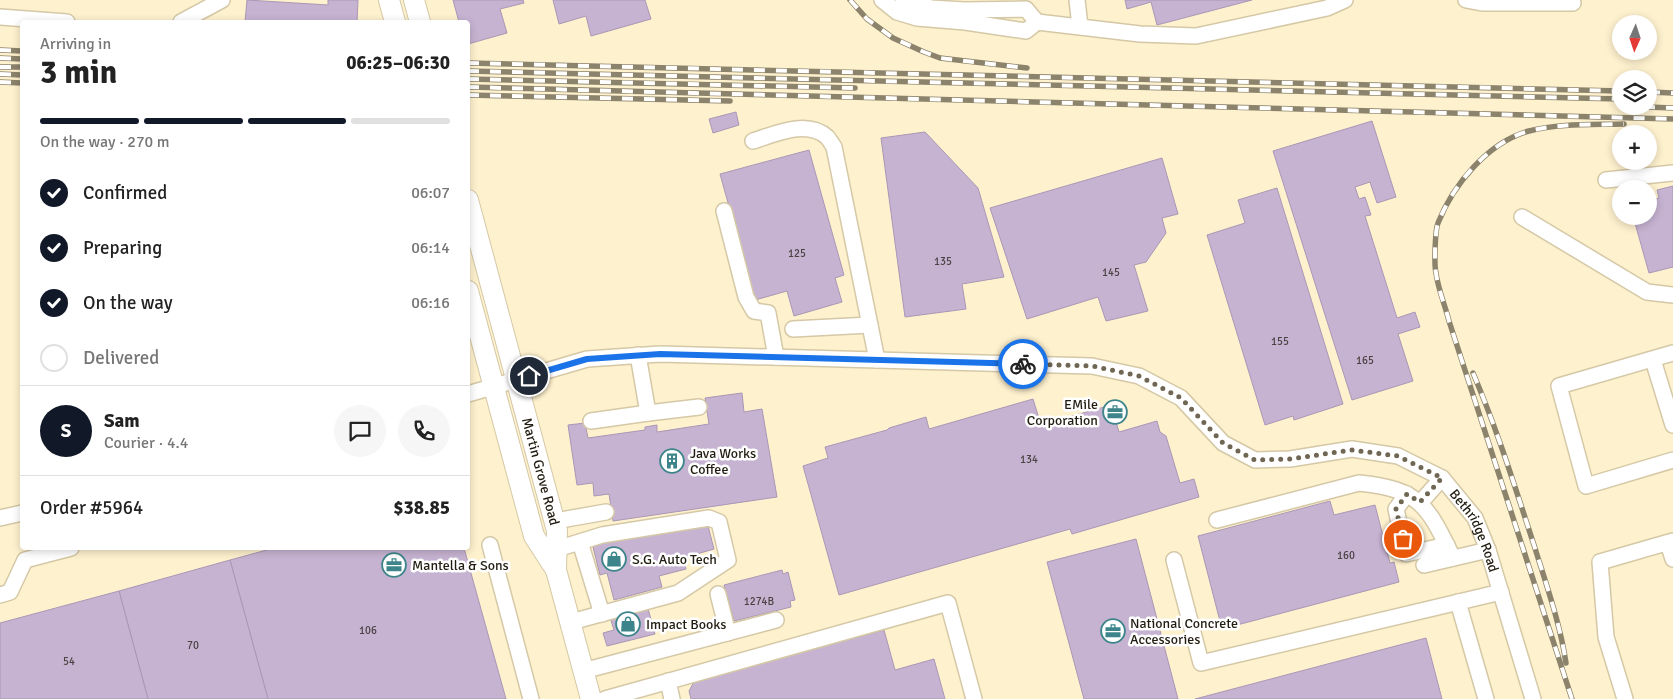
<!DOCTYPE html>
<html lang="en">
<head>
<meta charset="utf-8">
<style>
	:root { --surface:#fff; --page:#f6f6f6; --text:#222; --muted:#767676; --line:#e0e0e0; --accent:#111827 }
	body { margin:0; font-family:Signika,sans-serif; background:var(--page); color:var(--text); height:100vh; display:flex; flex-direction:column; font-size:19px; white-space:nowrap }
	* { box-sizing:border-box; margin:0 }
	p { font-size:16px; color:var(--muted) }
	.icon { flex:none; width:28px; height:28px; fill:none; stroke:currentColor; stroke-width:2; stroke-linecap:round; stroke-linejoin:round }
	.map { position:relative; flex:1; overflow:hidden }
	.details { position:absolute; left:20px; top:20px; width:450px; height:530px; display:flex; flex-direction:column; background:var(--surface); border-radius:5px; box-shadow:0 2px 8px #0003 }
	.details>* { flex:none }
	.needle { width:32px; rotate:183deg }
	.tools { position:absolute; left:1612px; top:15px; display:grid; gap:10px }
	.tools a { display:grid; place-items:center; width:45px; height:45px; border-radius:50%; background:var(--surface); box-shadow:0 2px 8px #0003; font-size:25px }
	.pin { position:absolute; display:grid; place-items:center; width:42px; height:42px; color:#fff; margin:-21px; border:2px solid #fff; border-radius:50%; box-shadow:0 1px 5px #0007 }
	.courier { position:absolute; display:grid; place-items:center; width:50px; height:50px; margin:-25px; border:4px solid #1a73e8; border-radius:50%; background:#fff; color:#222; box-shadow:0 1px 6px #0007 }
	.summary em { font-style:normal; font-weight:700 }
	.summary div { display:flex; flex-direction:column-reverse }
	.summary { display:flex; align-items:center; justify-content:space-between; height:85px; padding:0 20px }
	h1 { font-size:32px; font-weight:700; line-height:38px }
	.bar { display:grid; grid-template-columns:repeat(4,1fr); gap:8px 5px; align-content:center; height:60px; padding:0 20px }
	.bar i { height:6px; border-radius:4px; background:var(--line) }
	.bar .active { background:var(--accent) }
	.bar p { grid-column:span 4 }
	.line { display:flex; align-items:center; gap:12px; padding:0 20px; border-top:1px solid var(--line) }
	.line div { flex:1 }
	.round { display:grid; place-items:center; flex:none; width:52px; height:52px; border-radius:26px; background:var(--page) }
	ol { padding:0 20px; list-style:none }
	li { display:flex; align-items:center; gap:15px; height:55px }
	li p { margin-inline-start:auto }
	li .icon { padding:5px; border-radius:50%; background:var(--accent); color:#fff; stroke-width:4 }
	li:last-child { color:var(--muted) }
	li i { width:28px; height:28px; border:2px solid var(--line); border-radius:50% }
	.map>svg:first-child { display:block }
	.building { fill:#c6b3d2; stroke:#a997b5 }
	.lines { fill:none; stroke-linecap:round; stroke-linejoin:round }
	.minor-casing { stroke:#d5c8a6; stroke-width:18 }
	.major-casing { stroke:#d5c8a6; stroke-width:22 }
	.minor { stroke:#fff; stroke-width:15 }
	.major { stroke:#fff; stroke-width:20 }
	.rail-casing { stroke:#8c836c; stroke-width:5.5 }
	.rail { stroke:#fff; stroke-width:4; stroke-dasharray:11; stroke-linecap:butt }
	.done { stroke:#6f6753; stroke-width:5; stroke-dasharray:0 9 }
	.route { stroke:#1a73e8; stroke-width:6 }
	.labels { text-anchor:middle; dominant-baseline:central; stroke-width:5; stroke-linejoin:round; paint-order:stroke }
	.number-label { font-size:11px; fill:#4b4241 }
	.poi-label { font-size:14px; fill:#221d11; stroke:#fff; text-anchor:start }
	.street-label { font-size:14px; fill:#221d11; stroke:#fff }
</style>
</head>
<body>
<div class="map">
<svg width="1673" height="699" viewBox="0 0 1673 699">
	<rect width="100%" height="100%" fill="#fef1ce"/>
	<g class="building">
		<polygon points="247,0 328,5 328,0 358,0 357,22 245,22"/>
		<polygon points="453,0 523,0 524,3 500,9 507,33 468,44 468,22 459,22"/>
		<polygon points="553,0 645,0 651,19 591,36 586,16 559,24"/>
		<polygon points="1125,0 1252,0 1157,25 1151,2 1127,9"/>
		<polygon points="736,112 739,125 713,133 709,119"/>
		<polygon points="1372,121 1396,197 1377,203 1370,182 1355,187 1359,199 1365,197 1371,215 1365,216 1397,318 1415,312 1420,327 1398,334 1413,381 1352,400 1273,151"/>
		<polygon points="925,132 978,188 1004,277 962,284 966,309 905,317 881,138"/>
		<polygon points="809,150 844,275 835,278 842,302 794,316 787,291 755,300 720,174"/>
		<polygon points="1162,158 1178,214 1162,218 1166,233 1146,262 1134,265 1148,311 1106,321 1098,297 1027,319 990,208"/>
		<polygon points="1673,186 1673,267 1649,273 1633,216 1649,216 1649,201 1659,198 1657,190"/>
		<polygon points="1277,188 1343,404 1294,420 1293,416 1265,425 1207,235 1245,223 1238,200"/>
		<polygon points="742,393 744,412 762,409 777,497 613,521 609,494 594,496 593,483 577,485 568,425 585,423 588,438 645,430 645,427 657,425 657,432 709,424 705,398"/>
		<polygon points="1033,399 1041,425 1111,405 1119,432 1157,421 1160,432 1166,436 1180,483 1194,479 1199,497 1072,534 1070,529 839,595 803,466 828,458 825,447 887,430 889,428 926,417 929,429"/>
		<polygon points="1330,501 1334,515 1375,505 1390,563 1394,562 1399,582 1222,629 1198,536"/>
		<polygon points="707,522 714,549 683,558 686,569 659,576 662,587 614,600 607,573 600,575 592,543"/>
		<polygon points="1136,539 1178,699 1084,699 1047,562"/>
		<polygon points="274,548 464,548 506,699 268,699 230,560"/>
		<polygon points="230,560 268,699 148,699 119,591"/>
		<polygon points="782,570 783,574 788,572 795,600 790,601 791,607 734,621 724,585"/>
		<polygon points="119,591 148,699 0,699 0,623"/>
		<polygon points="647,605 655,634 607,646 603,633 614,630 609,614"/>
		<polygon points="884,630 895,670 934,659 945,699 691,699 689,691 695,680"/>
		<polygon points="1426,638 1442,699 1195,699"/>
	</g>
	<g class="lines">
		<g class="minor-casing">
			<g id="minor">
				<polyline points="882,0 897,12 917,18 965,22 1026,31 1037,22 1026,9 964,10 931,8 903,0"/>
				<polyline points="1077,0 1080,26"/>
				<polyline points="1466,0 1482,3 1573,3 1572,0"/>
				<polyline points="0,17 67,22"/>
				<polyline points="181,22 222,0"/>
				<polyline points="1037,22 1140,34 1196,36 1327,8 1345,0"/>
				<path d="M753,141C775,134 807,119 827,137C829,139 832,144 834,147L877,360"/>
				<polyline points="1606,180 1673,173"/>
				<polyline points="724,211 746,297 754,311 768,313 776,357"/>
				<polyline points="1522,217 1647,292 1673,295"/>
				<polyline points="793,329 870,325"/>
				<polyline points="1673,353 1559,386 1586,486 1673,460"/>
				<polyline points="1653,360 1673,425"/>
				<path id="s1" d="M468,394L587,359L660,354L1092,366L1139,376L1181,398L1223,443L1255,460L1290,459L1352,449L1398,456L1442,478L1475,518L1488,550L1533,699"/>
				<polyline points="648,413 699,407"/>
				<polyline points="591,421 648,413 638,355"/>
				<polyline points="1407,494 1396,509 1406,554 1447,545"/>
				<polyline points="1421,502 1442,478"/>
				<polyline points="0,518 22,513"/>
				<path d="M1217,520L1359,483C1420,489 1428,506 1453,558"/>
				<polyline points="555,521 606,512"/>
				<polyline points="580,542 602,614"/>
				<polyline points="1668,543 1673,559"/>
				<polyline points="490,545 531,699"/>
				<polyline points="557,549 602,535 709,518 719,522 728,560 678,593 571,622"/>
				<polyline points="1174,560 1201,663 1501,592"/>
				<polyline points="1424,565 1488,550"/>
				<polyline points="718,594 728,633"/>
				<polyline points="0,595 10,592 25,560 71,548"/>
				<polyline points="1458,602 1486,699"/>
				<polyline points="583,671 776,620"/>
				<polyline points="668,681 672,699"/>
				<polyline points="605,699 948,603 974,699"/>
				<polyline points="1625,699 1606,637 1600,562 1673,541"/>
			</g>
		</g>
		<g class="major-casing">
			<g id="major">
				<polyline points="389,0 395,22"/>
				<polyline points="414,0 420,22"/>
				<path id="s2" d="M468,200L557,531L556,570L591,699"/>
				<polyline points="468,291 534,536 556,570"/>
			</g>
		</g>
		<use href="#minor" class="minor"/>
		<use href="#major" class="major"/>
		<g class="rail-casing">
			<g id="rail">
				<polyline points="850,0 867,19 893,38 924,52 940,58 1027,68"/>
				<polyline points="0,50 22,51"/>
				<polyline points="0,58 22,59"/>
				<polyline points="468,63 1621,91"/>
				<polyline points="0,67 22,67"/>
				<polyline points="468,71 1621,99"/>
				<polyline points="0,74 22,75"/>
				<polyline points="468,79 855,88"/>
				<polyline points="0,82 22,83"/>
				<polyline points="468,87 1673,119"/>
				<polyline points="1649,92 1673,93"/>
				<polyline points="468,95 730,101"/>
				<polyline points="1622,106 1673,108"/>
				<path d="M1473,373C1497,429 1515,487 1534,545C1546,584 1560,623 1566,663"/>
				<path d="M1572,699L1449,321C1445,305 1438,289 1436,273C1434,265 1435,230 1438,223C1453,185 1488,142 1529,131C1560,123 1593,125 1624,124"/>
			</g>
		</g>
		<use href="#rail" class="rail"/>
	</g>
	<g class="lines">
		<polyline class="done" points="1023,364 1092,366 1139,376 1181,398 1223,443 1255,460 1290,459 1352,450 1398,456 1442,478 1420,502 1407,494 1396,509 1403,539"/>
		<polyline class="route" points="529,376 587,359 660,354 1023,364"/>
	</g>
	<defs>
		<g id="office-ring" transform="scale(1.25)"><circle r="9.5" fill="#fff" stroke="#3d858a" stroke-width="1.5"/><path d="M-6-3h4V-5.5h4V-3h4V5H-6ZM-1-4.5V-3h2v-1.5ZM-6 0V1H6V0Z" fill="#3d858a"/></g>
		<g id="building-ring" transform="scale(1.25)"><circle r="9.5" fill="#fff" stroke="#3d858a" stroke-width="1.5"/><path d="M-4-6H4V6H1V3H-1V6H-4ZM-2.5-4.3h1.7v1.8h-1.7ZM.8-4.3h1.7v1.8H.8ZM-2.5-1h1.7V.8h-1.7ZM.8-1h1.7V.8H.8Z" fill="#3d858a"/></g>
		<g id="shop-ring" transform="scale(1.25)"><circle r="9.5" fill="#fff" stroke="#3d858a" stroke-width="1.5"/><path d="M-5-2.5h2.3a2.7 3.5 0 0 1 5.4 0H5L5.5 6h-11ZM-1.5-2.5h3a1.5 2.3 0 0 0-3 0Z" fill="#3d858a"/></g>
	</defs>
	<g fill-rule="evenodd">
		<use href="#office-ring" x="1115" y="412"/>
		<use href="#building-ring" x="672" y="461"/>
		<use href="#shop-ring" x="614" y="559"/>
		<use href="#office-ring" x="394" y="565"/>
		<use href="#shop-ring" x="628" y="624"/>
		<use href="#office-ring" x="1113" y="631"/>
	</g>
	<g class="labels">
		<g class="number-label">
			<text x="797" y="253">125</text>
			<text x="943" y="261">135</text>
			<text x="1111" y="272">145</text>
			<text x="1280" y="341">155</text>
			<text x="1365" y="360">165</text>
			<text x="1029" y="459">134</text>
			<text x="1346" y="555">160</text>
			<text x="759" y="601">1274B</text>
			<text x="368" y="630">106</text>
			<text x="193" y="645">70</text>
			<text x="69" y="661">54</text>
		</g>
		<g class="poi-label">
			<text x="1098" y="404" text-anchor="end">EMile<tspan x="1098" dy="16">Corporation</tspan></text>
			<text x="690" y="453">Java Works<tspan x="690" dy="16">Coffee</tspan></text>
			<text x="632" y="559">S.G. Auto Tech</text>
			<text x="412" y="565">Mantella &amp; Sons</text>
			<text x="1130" y="623">National Concrete<tspan x="1130" dy="16">Accessories</tspan></text>
			<text x="646" y="624">Impact Books</text>
		</g>
		<g class="street-label">
			<text stroke="none"><textPath href="#s2" startOffset="281">Martin Grove Road</textPath></text>
			<text stroke="none"><textPath href="#s1" startOffset="1079">Bethridge Road</textPath></text>
		</g>
	</g>
</svg>
<div class="tools">
<a><svg class="needle" viewBox="-14 -14 28 28"><path d="M0-13l5 13h-10z" fill="#e53935"/><path d="M0 13l5-13h-10z" fill="#767676"/></svg></a>
<a><svg class="icon" aria-label="layers" viewBox="0 0 24 24"><path d="M12 4l9 5-9 5-9-5zM3 14l9 5 9-5"/></svg></a>
<a>+</a>
<a>−</a>
</div>
<div class="pin" style="left:1403px;top:539px;background:#ea580c"><svg class="icon" aria-label="bag" viewBox="0 0 24 24"><path d="M5 8h14l-1 12H6zM9 8a3 3 0 0 1 6 0"/></svg></div>
<div class="pin" style="left:529px;top:376px;background:#1f2937"><svg class="icon" aria-label="home" viewBox="0 0 24 24"><path d="M3 11l9-7 9 7M6 9v11h12V9"/></svg></div>
<div class="courier" style="left:1023px;top:364px"><svg class="icon" aria-label="bike" viewBox="0 0 24 24"><circle cx="6" cy="16" r="4"/><circle cx="18" cy="16" r="4"/><path d="M6 16l4-8h5l3 8M10 8l3 8H6M13 5h3"/></svg></div>
<section class="details">
<div class="summary"><div><h1>3 min</h1><p>Arriving in</p></div><em>06:25–06:30</em></div>
<div class="bar"><i class="active"></i><i class="active"></i><i class="active"></i><i></i><p>On the way · 270 m</p></div>
<ol>
<li><svg class="icon" aria-label="check" viewBox="0 0 24 24"><path d="M5 12l5 5 9-10"/></svg>Confirmed<p>06:07</p></li>
<li><svg class="icon" aria-label="check" viewBox="0 0 24 24"><path d="M5 12l5 5 9-10"/></svg>Preparing<p>06:14</p></li>
<li><svg class="icon" aria-label="check" viewBox="0 0 24 24"><path d="M5 12l5 5 9-10"/></svg>On the way<p>06:16</p></li>
<li><i></i>Delivered</li>
</ol>
<div class="line" style="height:90px"><b class="round" style="background:var(--accent);color:#fff">S</b><div><b>Sam</b><p>Courier · 4.4</p></div><a class="round"><svg class="icon" aria-label="chat" viewBox="0 0 24 24"><path d="M4 5h16v11H9l-5 4z"/></svg></a><a class="round"><svg class="icon" aria-label="phone" viewBox="0 0 24 24"><path d="M5 4h4l2 5-3 2q2 4 5 5l2-3 5 2v4C11 20 4 13 5 4z"/></svg></a></div>
<div class="line" style="height:65px"><div>Order #5964</div><b>$38.85</b></div>
</section>
</div>
</body>
</html>
